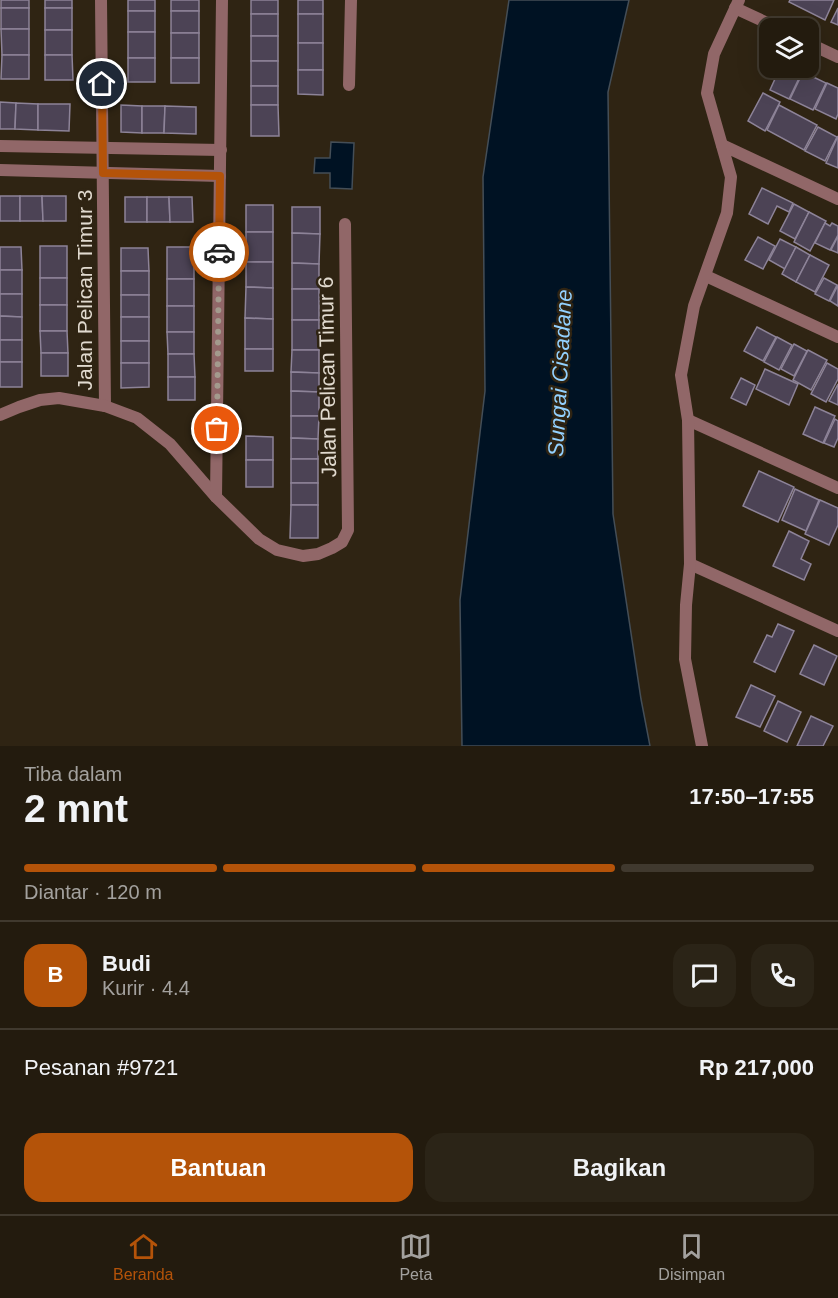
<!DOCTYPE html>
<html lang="id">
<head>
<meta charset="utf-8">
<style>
	:root { --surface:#231b0e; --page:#2b2417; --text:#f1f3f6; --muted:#a3a19e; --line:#40392e; --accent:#b45309 }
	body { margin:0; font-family:Helvetica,sans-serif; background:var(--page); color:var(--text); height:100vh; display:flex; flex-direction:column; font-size:22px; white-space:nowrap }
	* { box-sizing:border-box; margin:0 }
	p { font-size:20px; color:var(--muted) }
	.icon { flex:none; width:33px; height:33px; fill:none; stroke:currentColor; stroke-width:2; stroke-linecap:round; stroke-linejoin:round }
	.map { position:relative; height:746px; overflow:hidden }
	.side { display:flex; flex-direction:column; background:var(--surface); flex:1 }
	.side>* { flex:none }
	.controls { position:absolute; left:759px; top:18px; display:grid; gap:12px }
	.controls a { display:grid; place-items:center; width:60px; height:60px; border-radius:12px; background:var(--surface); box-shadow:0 6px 24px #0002,0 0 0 2px var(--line); font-size:30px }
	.pin { position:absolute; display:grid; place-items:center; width:51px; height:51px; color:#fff; margin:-26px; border:3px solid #fff; border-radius:50%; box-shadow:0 2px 6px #0007 }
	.courier { position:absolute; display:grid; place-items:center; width:60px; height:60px; margin:-30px; border:4px solid #b45309; border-radius:50%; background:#fff; color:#222; box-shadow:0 2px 8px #0007 }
	.headline em { font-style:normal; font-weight:700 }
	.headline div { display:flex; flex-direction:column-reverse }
	.headline { display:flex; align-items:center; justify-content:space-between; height:102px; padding:0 24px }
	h1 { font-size:39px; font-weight:700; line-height:45px }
	.bar { display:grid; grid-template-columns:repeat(4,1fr); gap:9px 6px; align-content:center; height:72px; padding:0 24px }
	.bar i { height:8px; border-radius:4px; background:var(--line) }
	.bar .selected { background:var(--accent) }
	.bar p { grid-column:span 4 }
	.line { display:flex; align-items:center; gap:15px; padding:0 24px; border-top:2px solid var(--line) }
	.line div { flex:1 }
	.round { display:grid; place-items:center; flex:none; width:63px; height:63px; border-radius:18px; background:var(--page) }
	.action { display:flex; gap:12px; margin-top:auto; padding:12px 24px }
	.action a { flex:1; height:69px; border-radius:18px; background:var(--accent); color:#fff; font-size:24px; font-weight:700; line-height:69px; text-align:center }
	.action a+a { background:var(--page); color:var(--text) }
	.tabs { display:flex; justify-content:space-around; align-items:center; height:84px; border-top:2px solid var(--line); background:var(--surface); font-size:16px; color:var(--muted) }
	.tabs a { display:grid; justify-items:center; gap:3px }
	.tabs .selected { color:var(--accent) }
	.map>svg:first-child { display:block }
	.water { fill:#001223; stroke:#444e57; stroke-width:1.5 }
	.building { fill:#4c4355; stroke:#8d8398; stroke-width:1.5 }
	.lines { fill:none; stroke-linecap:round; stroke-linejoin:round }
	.minor { stroke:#916768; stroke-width:12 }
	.done { stroke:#a39a8d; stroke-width:6; stroke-dasharray:0 10.8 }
	.route { stroke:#b45309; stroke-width:8 }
	.labels { text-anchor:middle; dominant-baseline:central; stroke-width:5; stroke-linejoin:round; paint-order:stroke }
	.street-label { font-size:21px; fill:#e1dacf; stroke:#2f2413 }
	.water-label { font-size:22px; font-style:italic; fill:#93d1ff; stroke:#2f2413 }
</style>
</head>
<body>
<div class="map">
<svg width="838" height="746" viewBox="0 0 838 746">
	<rect width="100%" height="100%" fill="#2f2413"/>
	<g class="water">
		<polygon points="509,0 629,0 608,92 613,514 641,699 650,746 462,746 460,600 485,391 483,177"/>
		<polygon points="331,142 354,143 352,189 330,188 330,173 314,173 315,158 330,158"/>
	</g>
	<g class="building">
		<rect x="1" y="0" width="28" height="8"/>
		<rect x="45" y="0" width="27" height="8"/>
		<rect x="128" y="0" width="27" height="11"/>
		<rect x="171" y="0" width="28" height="11"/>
		<rect x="251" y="0" width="27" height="14"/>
		<rect x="298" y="0" width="25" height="14"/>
		<polygon points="790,0 834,0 825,20 789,2"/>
		<rect x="1" y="8" width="28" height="21"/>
		<rect x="45" y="8" width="27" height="22"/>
		<polygon points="838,8 838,25 831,22"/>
		<rect x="128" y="11" width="27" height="21"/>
		<rect x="171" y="11" width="28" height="22"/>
		<rect x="251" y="14" width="27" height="22"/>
		<rect x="298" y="14" width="25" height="29"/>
		<polygon points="1,29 29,29 29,55 2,55"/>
		<rect x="45" y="30" width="27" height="25"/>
		<rect x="128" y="32" width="27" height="26"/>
		<rect x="171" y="33" width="28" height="25"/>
		<rect x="251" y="36" width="27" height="25"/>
		<rect x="298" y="43" width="25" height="27"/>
		<polygon points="2,55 29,55 29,79 1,79"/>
		<polygon points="45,55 72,55 73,80 45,80"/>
		<rect x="128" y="58" width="27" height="24"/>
		<rect x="171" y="58" width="28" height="25"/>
		<rect x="251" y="61" width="27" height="25"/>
		<polygon points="780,68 794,68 802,72 789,99 770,90"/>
		<polygon points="298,70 323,70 323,95 298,94"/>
		<polygon points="803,72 826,83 813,110 790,99"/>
		<polygon points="827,83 838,88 838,114 836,119 815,109"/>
		<rect x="251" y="86" width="27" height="19"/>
		<polygon points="763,93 780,102 765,131 748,121"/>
		<polygon points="0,102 16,103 15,129 0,129"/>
		<polygon points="16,103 38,104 38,130 15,129"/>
		<polygon points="38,104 70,104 69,131 38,130"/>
		<polygon points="121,105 142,106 142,133 121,132"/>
		<polygon points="251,105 278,105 279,136 251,136"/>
		<polygon points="779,105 817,125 804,150 767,130"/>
		<polygon points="142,106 165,106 164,133 142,133"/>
		<polygon points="165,106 196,107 196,134 164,133"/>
		<polygon points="818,127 837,137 825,161 805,151"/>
		<polygon points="838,136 838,168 826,163"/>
		<polygon points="762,188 793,203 789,212 777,206 768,224 749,214"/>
		<rect x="0" y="196" width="20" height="25"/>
		<polygon points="20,196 42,196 43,221 20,221"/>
		<polygon points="42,196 66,196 66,221 43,221"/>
		<rect x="125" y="197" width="22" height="25"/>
		<polygon points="147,197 169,197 170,222 147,222"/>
		<polygon points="169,197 192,197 193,222 170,222"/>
		<polygon points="794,204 809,212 795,239 780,231"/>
		<rect x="246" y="205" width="27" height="27"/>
		<polygon points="292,207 320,207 320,234 292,233"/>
		<polygon points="809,212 826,221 810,251 794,242"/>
		<polygon points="825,223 830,226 832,223 838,226 838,235 830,250 815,243"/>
		<rect x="246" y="232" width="27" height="30"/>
		<polygon points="292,233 320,234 319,264 292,263"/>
		<polygon points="838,236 838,253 831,250"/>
		<polygon points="758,237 775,246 763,269 745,260"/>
		<polygon points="780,239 796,247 785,269 769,260"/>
		<rect x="40" y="246" width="27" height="32"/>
		<polygon points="0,247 21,247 22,270 0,270"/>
		<rect x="167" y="247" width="27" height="32"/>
		<polygon points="796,247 810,255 796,282 782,274"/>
		<polygon points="121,248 148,248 149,271 121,271"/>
		<polygon points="810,255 829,265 815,292 796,282"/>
		<polygon points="246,262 273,262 273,288 246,287"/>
		<polygon points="292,263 319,264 319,289 292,289"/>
		<rect x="0" y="270" width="22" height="24"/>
		<rect x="121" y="271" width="28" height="24"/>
		<rect x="40" y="278" width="27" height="27"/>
		<polygon points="824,278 837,285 829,301 815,294"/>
		<rect x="167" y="279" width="27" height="27"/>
		<polygon points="838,285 838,306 830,301"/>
		<polygon points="246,287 273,288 273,319 245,318"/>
		<rect x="292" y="289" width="27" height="31"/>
		<polygon points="0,294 22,294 22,317 0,316"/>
		<rect x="121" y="295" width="28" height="22"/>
		<rect x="40" y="305" width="27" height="26"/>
		<rect x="167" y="306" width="27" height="26"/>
		<polygon points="0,316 22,317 22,340 0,340"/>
		<rect x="121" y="317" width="28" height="24"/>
		<polygon points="245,318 273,319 273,349 245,349"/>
		<rect x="292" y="320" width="27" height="30"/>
		<polygon points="757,327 776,337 763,361 744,351"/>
		<polygon points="40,331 67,331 68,353 41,353"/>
		<polygon points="167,332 194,332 194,354 168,354"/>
		<polygon points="777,337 792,345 779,370 764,362"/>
		<rect x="0" y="340" width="22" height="22"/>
		<rect x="121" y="341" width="28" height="22"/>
		<polygon points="794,344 807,351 794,376 781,369"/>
		<rect x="245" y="349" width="28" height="22"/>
		<polygon points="292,350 319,350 319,373 291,372"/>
		<polygon points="808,350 827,360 811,390 793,380"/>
		<rect x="41" y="353" width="27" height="23"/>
		<polygon points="168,354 194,354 195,377 168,377"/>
		<rect x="0" y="362" width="22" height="25"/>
		<polygon points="121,363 149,363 149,387 121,388"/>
		<polygon points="827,363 838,369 838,379 826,402 811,394"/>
		<polygon points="765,369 798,384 789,405 756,389"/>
		<polygon points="291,372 319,373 319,392 291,391"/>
		<rect x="168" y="377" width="27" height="23"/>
		<polygon points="741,378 755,385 746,405 731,398"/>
		<polygon points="838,384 838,405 829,401"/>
		<polygon points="291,391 319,392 319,416 291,416"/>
		<polygon points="815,407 835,416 823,443 803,434"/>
		<polygon points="291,416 319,416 318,439 291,438"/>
		<polygon points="835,419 838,421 838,438 834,447 824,443"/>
		<polygon points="246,436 273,437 273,460 246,460"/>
		<polygon points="291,438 318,439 318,459 291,459"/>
		<rect x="291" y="459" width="27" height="24"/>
		<rect x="246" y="460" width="27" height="27"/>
		<polygon points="759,471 794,487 778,522 743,506"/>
		<rect x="291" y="483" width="27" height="22"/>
		<polygon points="795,489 819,500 806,531 782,520"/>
		<polygon points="820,500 838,508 838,525 829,545 805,534"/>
		<polygon points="291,505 318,505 318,538 290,538"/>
		<polygon points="789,531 809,541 801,559 811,564 804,580 773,566"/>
		<polygon points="778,624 794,631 775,672 754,662 767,635 772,637"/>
		<polygon points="814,645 837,656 824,685 800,674"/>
		<polygon points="751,685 775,696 760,727 736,717"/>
		<polygon points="778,701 801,712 787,742 764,731"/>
		<polygon points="811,716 833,726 823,746 797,746"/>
	</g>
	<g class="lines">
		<g class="minor">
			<polyline points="101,0 105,406"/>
			<polyline points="735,8 778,28"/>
			<polyline points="808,43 838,57"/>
			<polyline points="349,85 351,0"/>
			<polyline points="722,145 838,199"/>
			<polyline points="0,146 221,150"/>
			<polyline points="0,170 220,176"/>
			<polyline points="706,276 838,337"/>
			<polyline points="0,415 19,407 40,400 59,398 105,406 137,418 170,444 216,497 259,539 277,550 303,556 318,554 332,548 342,542 348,530 345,224"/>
			<polyline points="688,420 838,488"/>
			<polyline points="216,497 222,0"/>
			<polyline points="690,564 838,631"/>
			<polyline points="702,746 685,659 686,605 690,564 688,420 681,375 694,306 727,213 731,177 707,93 714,54 739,0"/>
		</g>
	</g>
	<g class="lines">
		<polyline class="done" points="217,429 219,252"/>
		<polyline class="route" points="102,84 103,173 220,176 219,252"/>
	</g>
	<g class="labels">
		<g class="street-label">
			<text transform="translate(84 290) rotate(-90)">Jalan Pelican Timur 3</text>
			<text transform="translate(327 377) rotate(-91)">Jalan Pelican Timur 6</text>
		</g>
		<g class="water-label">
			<text transform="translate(560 373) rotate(-87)">Sungai Cisadane</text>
		</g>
	</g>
</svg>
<div class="controls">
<a><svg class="icon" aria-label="layers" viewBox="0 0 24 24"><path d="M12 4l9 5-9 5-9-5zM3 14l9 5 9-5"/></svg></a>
</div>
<div class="pin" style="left:217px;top:429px;background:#ea580c"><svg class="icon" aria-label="bag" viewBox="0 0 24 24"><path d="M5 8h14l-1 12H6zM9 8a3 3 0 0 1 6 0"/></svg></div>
<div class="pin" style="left:102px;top:84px;background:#1f2937"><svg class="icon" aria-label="home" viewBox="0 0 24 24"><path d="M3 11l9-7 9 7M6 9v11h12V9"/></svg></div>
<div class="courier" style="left:219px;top:252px"><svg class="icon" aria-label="car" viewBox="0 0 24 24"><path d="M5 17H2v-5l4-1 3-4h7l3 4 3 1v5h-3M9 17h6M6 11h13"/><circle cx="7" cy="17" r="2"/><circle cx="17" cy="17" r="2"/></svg></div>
</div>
<section class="side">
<div class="headline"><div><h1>2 mnt</h1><p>Tiba dalam</p></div><em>17:50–17:55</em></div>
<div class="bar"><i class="selected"></i><i class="selected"></i><i class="selected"></i><i></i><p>Diantar · 120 m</p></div>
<div class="line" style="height:108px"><b class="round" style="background:var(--accent);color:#fff">B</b><div><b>Budi</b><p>Kurir · 4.4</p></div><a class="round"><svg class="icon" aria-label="chat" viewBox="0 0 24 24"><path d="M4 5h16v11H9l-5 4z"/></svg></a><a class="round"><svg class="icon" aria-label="phone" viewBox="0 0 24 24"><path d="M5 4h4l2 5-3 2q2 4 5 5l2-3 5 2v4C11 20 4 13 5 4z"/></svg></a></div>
<div class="line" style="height:78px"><div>Pesanan #9721</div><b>Rp 217,000</b></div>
<div class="action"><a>Bantuan</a><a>Bagikan</a></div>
</section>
<nav class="tabs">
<a class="selected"><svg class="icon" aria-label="home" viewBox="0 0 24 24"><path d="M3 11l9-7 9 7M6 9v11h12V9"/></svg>Beranda</a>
<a><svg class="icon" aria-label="map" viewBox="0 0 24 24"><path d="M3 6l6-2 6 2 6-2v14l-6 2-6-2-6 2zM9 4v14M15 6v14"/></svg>Peta</a>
<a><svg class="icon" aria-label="saved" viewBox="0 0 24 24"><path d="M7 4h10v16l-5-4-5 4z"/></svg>Disimpan</a>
</nav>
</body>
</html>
